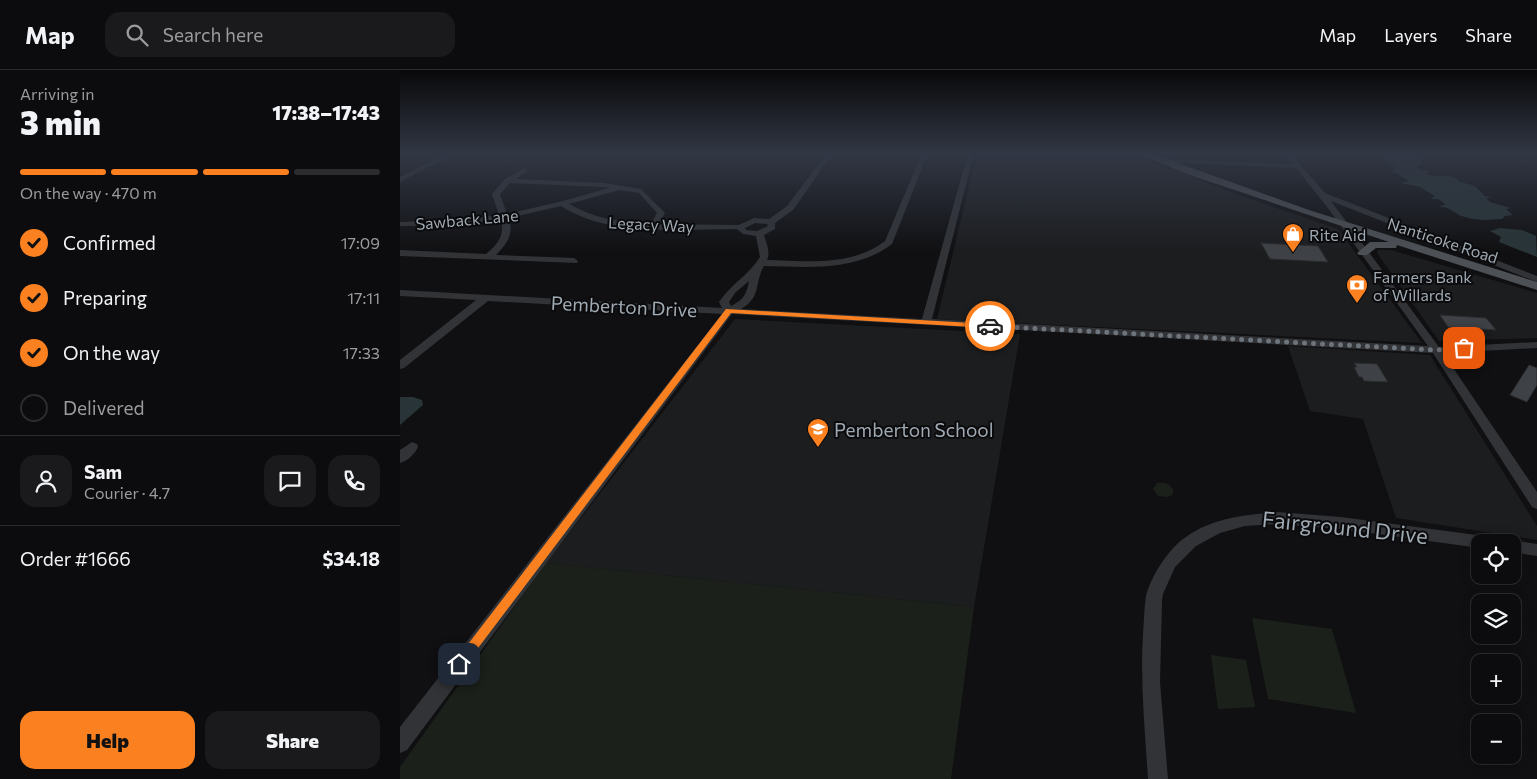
<!DOCTYPE html>
<html lang="en">
<head>
<meta charset="utf-8">
<style>
	:root { --surface:#0c0c0e; --page:#1a1a1c; --text:#f1f3f6; --muted:#9a9b9e; --line:#2c2c2e; --accent:#fa8020 }
	body { margin:0; font-family:Commissioner,sans-serif; background:var(--page); color:var(--text); height:100vh; display:flex; flex-direction:column; font-size:19px; white-space:nowrap }
	* { box-sizing:border-box; margin:0 }
	p { font-size:16px; color:var(--muted) }
	.icon { flex:none; width:28px; height:28px; fill:none; stroke:currentColor; stroke-width:2; stroke-linecap:round; stroke-linejoin:round }
	.map { position:relative; flex:1; overflow:hidden }
	.panel { display:flex; flex-direction:column; background:var(--surface); width:400px }
	.panel>* { flex:none }
	.fabs { position:absolute; left:1071px; top:464px; display:grid; gap:10px }
	.fabs a { display:grid; place-items:center; width:50px; height:50px; border-radius:10px; background:var(--surface); box-shadow:0 2px 12px #0003,0 0 0 1px var(--line); font-size:25px }
	.pin { position:absolute; display:grid; place-items:center; width:42px; height:42px; color:#fff; margin:-21px; border-radius:10px; box-shadow:0 2px 8px #0006 }
	.courier { position:absolute; display:grid; place-items:center; width:50px; height:50px; margin:-25px; border:4px solid #fa8020; border-radius:50%; background:#fff; color:#222; box-shadow:0 1px 6px #0007 }
	.head em { font-style:normal; font-weight:800 }
	.head div { display:flex; flex-direction:column-reverse }
	.head { display:flex; align-items:center; justify-content:space-between; height:85px; padding:0 20px }
	h1 { font-size:32px; font-weight:800; line-height:38px }
	.bar { display:grid; grid-template-columns:repeat(4,1fr); gap:8px 5px; align-content:center; height:60px; padding:0 20px }
	.bar i { height:6px; border-radius:4px; background:var(--line) }
	.bar .current { background:var(--accent) }
	.bar p { grid-column:span 4 }
	.line { display:flex; align-items:center; gap:12px; padding:0 20px; border-top:1px solid var(--line) }
	.line div { flex:1 }
	.round { display:grid; place-items:center; flex:none; width:52px; height:52px; border-radius:15px; background:var(--page) }
	ol { padding:0 20px; list-style:none }
	li { display:flex; align-items:center; gap:15px; height:55px }
	li p { margin-inline-start:auto }
	li .icon { padding:5px; border-radius:50%; background:var(--accent); color:#111; stroke-width:4 }
	li:last-child { color:var(--muted) }
	li i { width:28px; height:28px; border:2px solid var(--line); border-radius:50% }
	.cta { display:flex; gap:10px; margin-top:auto; padding:10px 20px }
	.cta a { flex:1; height:58px; border-radius:15px; background:var(--accent); color:#111; font-size:20px; font-weight:800; line-height:58px; text-align:center }
	.cta a+a { background:var(--page); color:var(--text) }
	header { display:flex; align-items:center; gap:30px; box-sizing:border-box; height:70px; padding:0 25px; background:var(--surface); border-bottom:1px solid var(--line) }
	header strong { font-size:24px }
	nav { display:flex; gap:28px; margin-inline-start:auto; font-size:18px }
	.search { width:350px; height:45px; background:var(--page); display:flex; align-items:center; gap:12px; box-sizing:border-box; padding:0 18px; border-radius:15px; color:var(--muted); font-size:19px }
	main { display:flex; flex:1; min-height:0 }
	.map>svg:first-child { display:block }
	.built { fill:#1c1d1f }
	.green { fill:#1b211a }
	.water { fill:#283437 }
	.building { fill:#3e4145; stroke:#2a2b2e }
	.lines { fill:none; stroke-linecap:round; stroke-linejoin:round }
	.minor { fill:#313337; fill-rule:evenodd }
	.major { fill:#4d5156; fill-rule:evenodd }
	.route { fill:#fa8020 }
	.done { stroke:#6e747b; stroke-width:5; stroke-dasharray:0 9 }
	.labels { text-anchor:middle; dominant-baseline:central; stroke-width:4; stroke-linejoin:round; paint-order:stroke }
	.far-street-label { font-size:16px; fill:#a0aab3; stroke:#0b0b0d }
	.far-poi-label { font-size:16px; fill:#a0aab3; stroke:#0b0b0d; text-anchor:start }
	.street-label { font-size:19px; fill:#a0aab3; stroke:#0b0b0d }
	.poi-label { font-size:19px; fill:#a0aab3; stroke:#0b0b0d; text-anchor:start }
	.near-street-label { font-size:22px; fill:#a0aab3; stroke:#0b0b0d }
</style>
</head>
<body>
<header>
<strong>Map</strong>
<div class="search"><svg class="icon" aria-label="search" viewBox="0 0 24 24"><circle cx="10" cy="10" r="6"/><path d="M15 15l6 6"/></svg>Search here</div>
<nav><a>Map</a><a>Layers</a><a>Share</a></nav>
</header>
<main>
<section class="panel">
<div class="head"><div><h1>3 min</h1><p>Arriving in</p></div><em>17:38–17:43</em></div>
<div class="bar"><i class="current"></i><i class="current"></i><i class="current"></i><i></i><p>On the way · 470 m</p></div>
<ol>
<li><svg class="icon" aria-label="check" viewBox="0 0 24 24"><path d="M5 12l5 5 9-10"/></svg>Confirmed<p>17:09</p></li>
<li><svg class="icon" aria-label="check" viewBox="0 0 24 24"><path d="M5 12l5 5 9-10"/></svg>Preparing<p>17:11</p></li>
<li><svg class="icon" aria-label="check" viewBox="0 0 24 24"><path d="M5 12l5 5 9-10"/></svg>On the way<p>17:33</p></li>
<li><i></i>Delivered</li>
</ol>
<div class="line" style="height:90px"><a class="round"><svg class="icon" aria-label="person" viewBox="0 0 24 24"><circle cx="12" cy="8" r="4"/><path d="M4 21q1-7 8-7t8 7"/></svg></a><div><b>Sam</b><p>Courier · 4.7</p></div><a class="round"><svg class="icon" aria-label="chat" viewBox="0 0 24 24"><path d="M4 5h16v11H9l-5 4z"/></svg></a><a class="round"><svg class="icon" aria-label="phone" viewBox="0 0 24 24"><path d="M5 4h4l2 5-3 2q2 4 5 5l2-3 5 2v4C11 20 4 13 5 4z"/></svg></a></div>
<div class="line" style="height:65px"><div>Order #1666</div><b>$34.18</b></div>
<div class="cta"><a>Help</a><a>Share</a></div>
</section>
<div class="map">
<svg width="1137" height="709" viewBox="0 0 1137 709">
	<rect width="100%" height="100%" fill="#101012"/>
	<g class="built">
		<polygon points="577,83 730,83 836,124 938,159 1022,273 537,249"/>
		<polygon points="978,180 991,180 1137,223 1137,268 1039,271 977,183"/>
		<polygon points="335,249 620,264 574,537 146,493"/>
		<polygon points="888,276 1030,285 1137,456 1137,470 996,448 963,349 910,341"/>
	</g>
	<g class="green">
		<path d="M757,413C764,411 770,414 773,420V424L768,427L758,426L753,419Z"/>
		<polygon points="146,493 574,537 551,709 0,709 0,697"/>
		<polygon points="852,548 932,559 956,643 868,629"/>
		<polygon points="811,585 846,590 855,637 818,639"/>
	</g>
	<g class="water">
		<path d="M980,83H1006L1021,89L1023,93L1017,97L1018,99L1029,101L1027,104C1035,108 1042,105 1050,106C1053,107 1055,108 1058,109V111L1075,116L1085,126L1092,127L1086,128L1090,132L1111,138L1106,139L1113,145L1105,146L1102,149C1090,150 1077,151 1065,147C1055,145 1051,136 1039,137L1045,134L1038,129H1031L1035,126L1020,117L1000,113L1009,111L997,103H992L995,98L983,89L987,87Z"/>
		<polygon points="1100,158 1122,160 1136,166 1137,187 1099,172 1101,167 1090,161"/>
		<polygon points="0,327 13,327 22,330 23,335 0,355"/>
	</g>
	<g class="building">
		<polygon points="861,173 918,176 928,192 870,189"/>
		<polygon points="1040,245 1086,248 1096,260 1048,257"/>
		<polygon points="954,293 977,294 988,312 964,311 962,307 959,307 954,297 957,297"/>
		<polygon points="1129,295 1137,298 1137,315 1127,332 1110,325"/>
	</g>
	<g class="lines">
		<g class="minor">
			<polygon points="47,83 55,83 0,112 0,107"/>
			<path d="M427,83H433L393,140L375,153V159L364,165C366,172 371,183 367,190C407,191 451,197 485,171L522,83H528L492,174C455,202 408,197 364,196C354,213 362,227 341,239L522,249L568,83H574L532,249L1028,276L925,134L896,98L761,92V90L763,89L892,94L884,83H890L925,123L1137,206V212L931,131L1039,277L1137,272V278L1043,283L1137,422V439L1132,437L1033,283L332,244L7,680L0,683V657L322,244L88,231L4,298L0,299V290L76,230L0,226V220L322,238L319,232C331,214 349,205 360,187L356,166L343,164L337,159C280,159 212,168 161,136L109,148C114,164 107,174 96,185L174,188L178,191L177,193L0,186V180L86,184C98,174 105,166 101,149L56,155L0,156V152L56,150L99,145L92,124L105,109L125,98L127,99V101L116,109L204,113L241,119L265,143L259,154L339,155L354,148L369,149L387,136ZM110,113L204,117L209,118L163,131L107,144L100,124ZM219,120L239,123L257,143L251,154C222,152 195,149 169,134ZM355,153L367,154L368,156L357,161L346,160L345,158ZM349,211C347,224 343,230 331,236L329,232L335,223Z"/>
			<path d="M12,372L17,374L18,377C15,384 7,391 0,393V380Z"/>
			<path d="M877,442L941,447L1084,466L1089,468L1092,472H1080V478L941,459L877,454L845,456L820,463L796,476L775,497L763,524L762,531L760,612L768,709H748C745,661 740,612 743,564C744,552 744,538 746,526C751,506 769,478 786,467C812,448 845,445 877,442Z"/>
			<polygon points="1112,470 1137,474 1137,486 1112,482 1112,472 1106,472"/>
		</g>
		<polygon class="major" points="738,83 750,83 909,140 1137,212 1137,220 997,175 996,178 976,178 967,185 959,185 957,183 970,172 989,172 784,103"/>
	</g>
	<linearGradient id="sky" x2="0" y2="1"><stop stop-color="#09090a"/><stop offset="0.46" stop-color="#313744"/><stop offset="1" stop-color="#313744" stop-opacity="0"/></linearGradient>
	<rect width="1137" height="182" fill="url(#sky)"/>
	<polygon class="route" points="326,239 590,254 594,256 590,258 331,243 63,598 59,600 55,598 53,594 55,591"/>
	<g class="lines">
		<polyline class="done" points="590,256 1036,280 1064,278"/>
	</g>
	<defs>
		<g id="shop-pin" transform="scale(1.125)"><path d="M0 17L-7.5 6A9.5 9.5 0 1 1 7.5 6Z" fill="#fa8020" stroke="#0b0b0d"/><path d="M-5-2.5h2.3a2.7 3.5 0 0 1 5.4 0H5L5.5 6h-11ZM-1.5-2.5h3a1.5 2.3 0 0 0-3 0Z" fill="#fff"/></g>
		<g id="bank-pin" transform="scale(1.125)"><path d="M0 17L-7.5 6A9.5 9.5 0 1 1 7.5 6Z" fill="#fa8020" stroke="#0b0b0d"/><path d="M-6-4H6V4H-6ZM0-2.3a2.3 2.3 0 1 0 0 4.6a2.3 2.3 0 1 0 0-4.6Z" fill="#fff"/></g>
		<g id="school-pin" transform="scale(1.125)"><path d="M0 17L-7.5 6A9.5 9.5 0 1 1 7.5 6Z" fill="#fa8020" stroke="#0b0b0d"/><path d="M0-5L7-2L0 1L-7-2ZM-4 1L0 2.5L4 1V4Q0 6-4 4Z" fill="#fff"/></g>
	</defs>
	<g fill-rule="evenodd">
		<use href="#shop-pin" x="893" y="164"/>
		<use href="#bank-pin" x="957" y="215"/>
		<use href="#school-pin" x="418" y="359"/>
	</g>
	<g class="labels">
		<g class="far-street-label">
			<text transform="translate(67 149) rotate(-5)">Sawback Lane</text>
			<text transform="translate(251 154) rotate(3)">Legacy Way</text>
			<text transform="translate(1043 170) rotate(18)">Nanticoke Road</text>
		</g>
		<g class="far-poi-label">
			<text x="909" y="164">Rite Aid</text>
			<text x="973" y="206">Farmers Bank<tspan x="973" dy="18">of Willards</tspan></text>
		</g>
		<g class="street-label">
			<text transform="translate(224 236) rotate(3)">Pemberton Drive</text>
		</g>
		<g class="poi-label">
			<text x="434" y="359">Pemberton School</text>
		</g>
		<g class="near-street-label">
			<text transform="translate(945 457) rotate(6)">Fairground Drive</text>
		</g>
	</g>
</svg>
<div class="fabs">
<a><svg class="icon" aria-label="locate" viewBox="0 0 24 24"><circle cx="12" cy="12" r="6"/><path d="M12 2v4M12 18v4M2 12h4M18 12h4"/></svg></a>
<a><svg class="icon" aria-label="layers" viewBox="0 0 24 24"><path d="M12 4l9 5-9 5-9-5zM3 14l9 5 9-5"/></svg></a>
<a>+</a>
<a>−</a>
</div>
<div class="pin" style="left:1064px;top:278px;background:#ea580c"><svg class="icon" aria-label="bag" viewBox="0 0 24 24"><path d="M5 8h14l-1 12H6zM9 8a3 3 0 0 1 6 0"/></svg></div>
<div class="pin" style="left:59px;top:594px;background:#1f2937"><svg class="icon" aria-label="home" viewBox="0 0 24 24"><path d="M3 11l9-7 9 7M6 9v11h12V9"/></svg></div>
<div class="courier" style="left:590px;top:256px"><svg class="icon" aria-label="car" viewBox="0 0 24 24"><path d="M5 17H2v-5l4-1 3-4h7l3 4 3 1v5h-3M9 17h6M6 11h13"/><circle cx="7" cy="17" r="2"/><circle cx="17" cy="17" r="2"/></svg></div>
</div>
</main>
</body>
</html>
